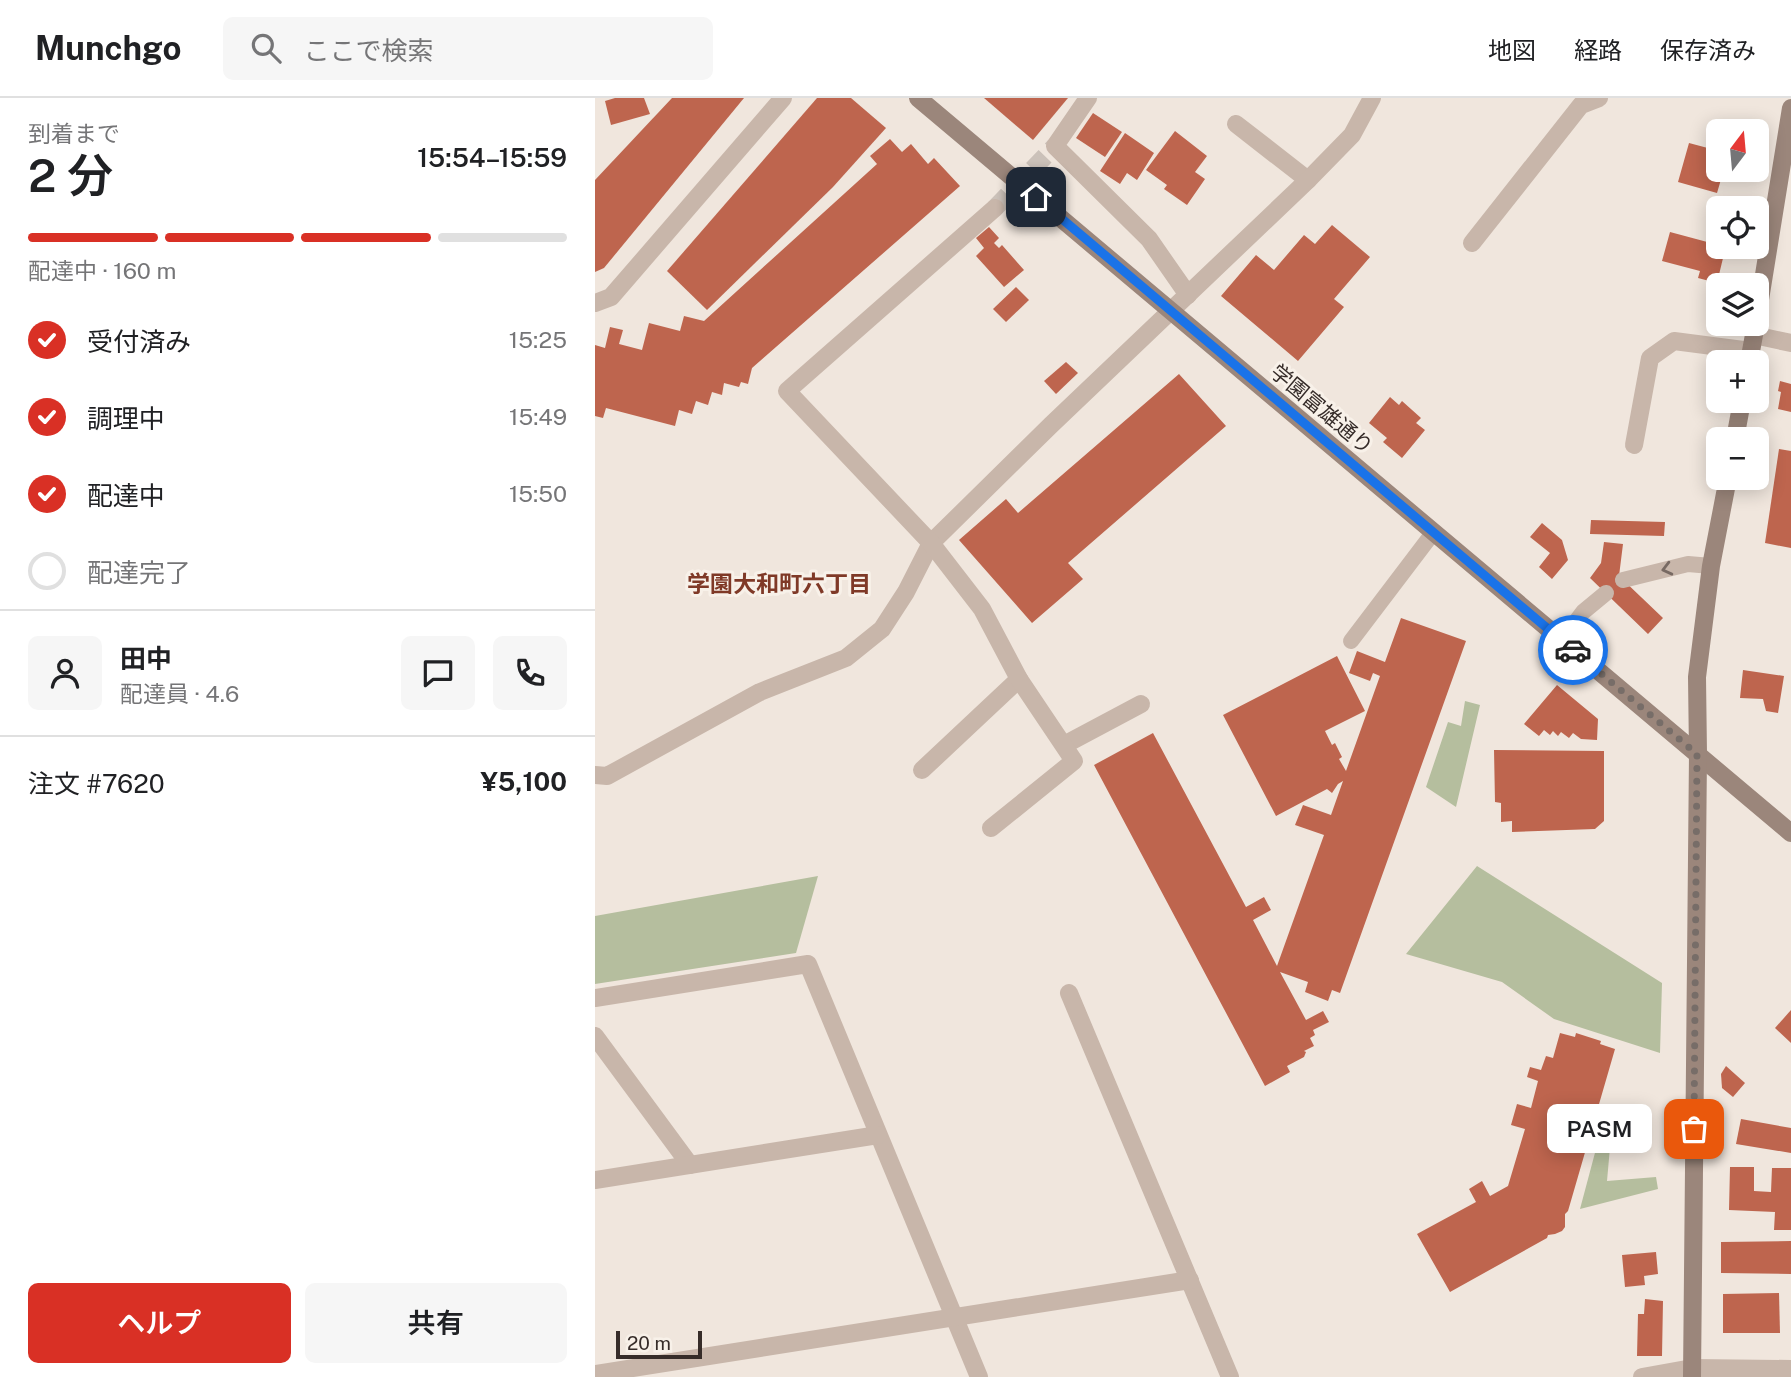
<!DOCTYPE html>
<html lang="ja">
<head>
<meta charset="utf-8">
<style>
	:root { --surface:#fff; --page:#f6f6f6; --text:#202124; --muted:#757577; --line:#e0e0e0; --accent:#d93025 }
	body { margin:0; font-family:"Public Sans","Noto Sans JP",sans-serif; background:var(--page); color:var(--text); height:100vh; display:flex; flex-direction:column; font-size:26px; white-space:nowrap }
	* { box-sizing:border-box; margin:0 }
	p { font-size:23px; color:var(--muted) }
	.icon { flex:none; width:38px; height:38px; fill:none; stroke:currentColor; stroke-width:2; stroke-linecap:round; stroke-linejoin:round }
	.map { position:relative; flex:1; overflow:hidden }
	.details { display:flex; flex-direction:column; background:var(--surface); width:595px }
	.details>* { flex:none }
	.needle { width:46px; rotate:16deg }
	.buttons { position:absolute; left:1111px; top:21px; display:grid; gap:14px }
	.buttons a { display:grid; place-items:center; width:63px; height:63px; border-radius:10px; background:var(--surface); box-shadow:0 4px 18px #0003; font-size:35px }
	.scale { position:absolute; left:21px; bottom:18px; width:86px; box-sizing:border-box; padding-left:7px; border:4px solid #362c29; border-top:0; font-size:19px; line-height:24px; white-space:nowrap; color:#362c29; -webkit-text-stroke:5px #f8f1e9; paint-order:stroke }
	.pin { position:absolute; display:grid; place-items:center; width:60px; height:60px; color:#fff; margin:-30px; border-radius:14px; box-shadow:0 4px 10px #0006 }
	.courier { position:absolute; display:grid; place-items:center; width:70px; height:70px; margin:-35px; border:5px solid #1a73e8; border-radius:50%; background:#fff; color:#222; box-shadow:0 2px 9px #0007 }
	.bubble { position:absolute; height:49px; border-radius:10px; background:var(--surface); box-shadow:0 4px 18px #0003; font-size:23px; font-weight:600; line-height:49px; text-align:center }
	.head em { font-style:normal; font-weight:600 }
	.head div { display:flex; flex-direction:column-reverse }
	.head { display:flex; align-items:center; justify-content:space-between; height:119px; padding:0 28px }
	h1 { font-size:46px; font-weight:600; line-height:52px }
	.bar { display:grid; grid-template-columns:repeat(4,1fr); gap:10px 7px; align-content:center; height:84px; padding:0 28px }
	.bar i { height:9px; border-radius:5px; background:var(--line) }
	.bar .active { background:var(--accent) }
	.bar p { grid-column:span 4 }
	.line { display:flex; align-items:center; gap:18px; padding:0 28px; border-top:2px solid var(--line) }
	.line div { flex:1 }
	.round { display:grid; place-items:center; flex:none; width:74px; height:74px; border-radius:10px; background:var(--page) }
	ol { padding:0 28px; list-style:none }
	li { display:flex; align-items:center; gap:21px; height:77px }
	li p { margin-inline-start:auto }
	li .icon { padding:7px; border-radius:50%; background:var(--accent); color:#fff; stroke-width:4 }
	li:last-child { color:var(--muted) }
	li i { width:38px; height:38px; border:4px solid var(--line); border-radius:50% }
	.primary-button { display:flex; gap:14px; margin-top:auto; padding:14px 28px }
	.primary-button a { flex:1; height:80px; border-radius:10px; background:var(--accent); color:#fff; font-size:28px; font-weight:600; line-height:80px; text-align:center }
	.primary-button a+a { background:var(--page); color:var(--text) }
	header { display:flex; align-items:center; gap:42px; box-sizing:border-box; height:98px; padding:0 35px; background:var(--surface); border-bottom:2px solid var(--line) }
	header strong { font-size:33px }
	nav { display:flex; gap:38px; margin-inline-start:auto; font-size:24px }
	.search { width:490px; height:63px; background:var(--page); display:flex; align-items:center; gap:18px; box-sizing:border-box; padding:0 24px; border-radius:10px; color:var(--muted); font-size:26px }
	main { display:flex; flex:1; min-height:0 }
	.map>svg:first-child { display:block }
	.green { fill:#b5be9e }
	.building { fill:#be654e }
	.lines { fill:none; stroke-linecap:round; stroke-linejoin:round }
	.street-tunnel { stroke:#cbc1b9; stroke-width:18; stroke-dasharray:18 9; stroke-linecap:butt }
	.lane { stroke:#c8b6aa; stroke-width:16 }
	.street { stroke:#c8b6aa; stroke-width:18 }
	.secondary { stroke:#9b867b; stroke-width:18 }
	.oneway { stroke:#786a63 }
	.done { stroke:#776d68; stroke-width:7; stroke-dasharray:0 12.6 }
	.route { stroke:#1a73e8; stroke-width:9 }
	.labels { text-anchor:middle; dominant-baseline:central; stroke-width:6; stroke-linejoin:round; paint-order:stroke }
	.street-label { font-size:21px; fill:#362c29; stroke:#f8f1e9 }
	.neighbourhood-label { font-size:23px; font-weight:bold; fill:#7f3927; stroke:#f8f1e9 }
</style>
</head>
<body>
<header>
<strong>Munchgo</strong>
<div class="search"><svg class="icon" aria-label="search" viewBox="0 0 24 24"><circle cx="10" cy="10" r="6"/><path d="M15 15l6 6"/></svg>ここで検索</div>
<nav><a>地図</a><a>経路</a><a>保存済み</a></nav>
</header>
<main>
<section class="details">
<div class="head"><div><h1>2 分</h1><p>到着まで</p></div><em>15:54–15:59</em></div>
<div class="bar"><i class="active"></i><i class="active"></i><i class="active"></i><i></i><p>配達中 · 160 m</p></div>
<ol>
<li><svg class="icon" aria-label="check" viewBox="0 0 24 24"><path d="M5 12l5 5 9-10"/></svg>受付済み<p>15:25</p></li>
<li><svg class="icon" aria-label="check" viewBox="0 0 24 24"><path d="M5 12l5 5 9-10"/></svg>調理中<p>15:49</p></li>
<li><svg class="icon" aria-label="check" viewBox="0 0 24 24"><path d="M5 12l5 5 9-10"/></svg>配達中<p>15:50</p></li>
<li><i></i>配達完了</li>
</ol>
<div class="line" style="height:126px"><a class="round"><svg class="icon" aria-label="person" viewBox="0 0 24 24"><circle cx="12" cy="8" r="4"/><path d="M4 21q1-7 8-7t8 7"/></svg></a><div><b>田中</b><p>配達員 · 4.6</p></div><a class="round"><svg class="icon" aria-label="chat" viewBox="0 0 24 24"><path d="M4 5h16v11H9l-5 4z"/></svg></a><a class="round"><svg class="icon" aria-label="phone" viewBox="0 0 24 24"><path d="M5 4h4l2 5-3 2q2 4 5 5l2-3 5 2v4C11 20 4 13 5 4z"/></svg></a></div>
<div class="line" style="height:91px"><div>注文 #7620</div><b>¥5,100</b></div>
<div class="primary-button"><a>ヘルプ</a><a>共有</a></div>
</section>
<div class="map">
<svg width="1196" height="1279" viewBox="0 0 1196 1279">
	<rect width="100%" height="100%" fill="#f0e6dd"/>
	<g class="green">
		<polygon points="870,603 885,607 861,709 831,689 853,624 866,628"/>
		<polygon points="882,768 1067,885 1065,955 959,921 907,884 811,856"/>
		<polygon points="223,778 201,855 0,886 0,818"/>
		<polygon points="1005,1036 1016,1038 1012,1083 1061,1079 1063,1091 985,1111"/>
	</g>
	<g class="building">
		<polygon points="20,0 49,0 55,16 16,27 10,3"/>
		<polygon points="77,0 149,0 9,170 0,174 0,82"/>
		<polygon points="222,0 256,0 291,30 238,89 112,212 72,173"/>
		<polygon points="389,0 473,0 438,42"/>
		<polygon points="498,15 527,34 510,59 481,40"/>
		<polygon points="580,33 612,58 600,74 610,81 592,107 569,91 572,87 551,72"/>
		<polygon points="530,35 559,55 542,82 532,75 525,86 505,73"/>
		<polygon points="295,41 307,54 316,46 333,66 339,60 365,88 157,270 153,286 146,284 144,289 129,285 127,297 117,294 113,307 101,303 97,316 84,312 80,328 11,310 8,320 0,318 0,247 10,250 15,229 28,232 24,246 47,252 54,225 85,233 89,218 109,223 282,66 275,58"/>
		<polygon points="1094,45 1124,53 1124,72 1148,72 1145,83 1127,78 1122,95 1083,84"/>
		<polygon points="737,127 775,159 739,201 749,209 703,263 626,198 661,157 679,172 709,137 720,146"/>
		<polygon points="394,129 404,140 399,145 404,150 407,147 429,172 409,189 381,158 389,150 381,140"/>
		<polygon points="1075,134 1116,145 1114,152 1129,156 1122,185 1103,180 1105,173 1067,163"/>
		<polygon points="421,189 434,202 411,224 398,211"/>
		<polygon points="471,264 483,275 461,296 449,283"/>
		<polygon points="584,276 631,328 473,465 488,481 437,525 364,442 411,401 423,415"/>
		<polygon points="1185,283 1196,286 1196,314 1183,311 1186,294 1183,293"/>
		<polygon points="795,299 804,307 807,303 826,320 821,325 830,332 807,360 788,344 792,340 774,325"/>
		<polygon points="1184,351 1196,353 1196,450 1170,445"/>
		<polygon points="996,422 1070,424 1069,438 995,436"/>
		<polygon points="947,425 967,442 973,462 957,481 944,469 955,455 935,439"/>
		<polygon points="1009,444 1028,446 1024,478 1068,520 1053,536 995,480 1006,465"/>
		<polygon points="806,520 871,543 745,895 737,892 733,903 710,894 713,884 685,874 711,922 728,913 734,924 718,932 720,937 715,940 719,948 709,953 711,954 709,959 692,968 695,974 670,988 499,667 558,635 651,809 669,799 676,812 658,822 682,868 729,737 700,727 708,707 736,717 748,683 743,686 737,695 732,691 681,718 628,617 742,558 770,613 730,633 737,647 740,645 747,659 744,661 751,673 785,578 778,575 775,583 754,575 762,553 790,564"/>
		<polygon points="1148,572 1189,578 1183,615 1171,613 1168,601 1145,600"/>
		<polygon points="962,587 1003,621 1002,642 986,641 978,635 974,640 966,634 963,638 958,633 955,637 949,632 944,638 929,626"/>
		<polygon points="899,652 1009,653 1009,723 1000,731 917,734 917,723 906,724 906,705 900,704"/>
		<polygon points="1196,912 1196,945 1180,930"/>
		<polygon points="965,935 980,939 981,935 1006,943 1005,946 1020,951 973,1113 970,1116 970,1129 967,1133 960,1136 953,1137 952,1140 855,1194 822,1136 881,1104 874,1091 887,1083 895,1098 913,1088 930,1031 916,1027 922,1006 936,1010 943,983 932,979 935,969 946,972 951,958 958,960"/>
		<polygon points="1131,968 1150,985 1138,999 1127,990 1126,976"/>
		<polygon points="1146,1021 1196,1030 1196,1055 1141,1046"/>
		<polygon points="1135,1069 1159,1069 1159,1093 1176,1094 1177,1070 1196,1070 1196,1132 1179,1132 1180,1114 1134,1112"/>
		<polygon points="1196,1143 1196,1176 1126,1175 1126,1144"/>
		<polygon points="1061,1154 1063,1176 1049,1178 1050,1187 1030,1189 1027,1157"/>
		<polygon points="1184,1195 1185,1235 1128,1235 1128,1196"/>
		<polygon points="1050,1201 1068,1203 1067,1258 1042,1258 1043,1216 1049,1216"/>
	</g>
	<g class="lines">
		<polyline class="street-tunnel" points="400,110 460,48"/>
		<g class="lane">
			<polyline points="1028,482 1093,466 1116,468"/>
			<polyline points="967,542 988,514 1011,495"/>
			<polyline points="756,543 838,435"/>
		</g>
		<g class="street">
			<polyline points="493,0 460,48 554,141 593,197"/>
			<polyline points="641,26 713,82"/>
			<polyline points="877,145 986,7 1004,0"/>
			<polyline points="0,205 16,199 188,0"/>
			<polyline points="1159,237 1196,245"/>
			<polyline points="1039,347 1055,260 1079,243 1156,253"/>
			<polyline points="469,647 546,606"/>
			<polyline points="327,672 424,581"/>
			<polyline points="0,677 12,678 165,594 251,560 287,531 311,494 336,445 456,327 713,82 757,37 777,0"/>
			<polyline points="396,730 479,663 424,581 387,511 336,445 192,293 400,110"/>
			<polyline points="474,895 635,1279"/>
			<polyline points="0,900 213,866 384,1279"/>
			<polyline points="0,938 95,1067"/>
			<polyline points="0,1082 283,1037"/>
			<polyline points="0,1276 595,1182"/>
			<polyline points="1047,1279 1097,1270 1196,1271"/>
		</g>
		<g class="secondary">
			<polyline points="323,0 1196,735"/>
			<polyline points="1162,220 1196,10"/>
			<polyline points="1154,264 1161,226"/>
			<polyline points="1140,341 1147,303"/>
			<polyline points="1097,1279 1103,656 1102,579 1116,468 1133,380"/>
		</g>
	</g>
	<defs><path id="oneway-chevron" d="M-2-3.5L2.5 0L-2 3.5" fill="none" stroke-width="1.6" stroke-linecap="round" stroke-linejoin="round" transform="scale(1.75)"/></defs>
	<use class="oneway" href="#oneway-chevron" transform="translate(1072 471) rotate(166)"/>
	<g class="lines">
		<polyline class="done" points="978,552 1102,656 1099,1031"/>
		<polyline class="route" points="441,99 978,552"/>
	</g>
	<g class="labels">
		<g class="street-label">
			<text transform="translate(727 311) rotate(40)">学園富雄通り</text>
		</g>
		<g class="neighbourhood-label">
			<text x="184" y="485">学園大和町六丁目</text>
		</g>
	</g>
</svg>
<div class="buttons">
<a><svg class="needle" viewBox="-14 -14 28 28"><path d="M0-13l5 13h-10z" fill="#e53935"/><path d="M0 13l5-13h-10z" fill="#757577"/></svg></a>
<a><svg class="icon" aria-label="locate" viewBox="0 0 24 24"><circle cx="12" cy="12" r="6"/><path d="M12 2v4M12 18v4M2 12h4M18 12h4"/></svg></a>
<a><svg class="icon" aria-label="layers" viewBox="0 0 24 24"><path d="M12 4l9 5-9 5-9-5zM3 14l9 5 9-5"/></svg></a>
<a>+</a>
<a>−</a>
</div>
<div class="scale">20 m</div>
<div class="pin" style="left:1099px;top:1031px;background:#ea580c"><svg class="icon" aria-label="bag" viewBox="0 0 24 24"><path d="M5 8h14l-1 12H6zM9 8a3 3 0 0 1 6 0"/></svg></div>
<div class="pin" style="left:441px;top:99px;background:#1f2937"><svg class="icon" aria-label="home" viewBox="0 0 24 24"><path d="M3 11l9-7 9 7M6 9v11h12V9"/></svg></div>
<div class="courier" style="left:978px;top:552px"><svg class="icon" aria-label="car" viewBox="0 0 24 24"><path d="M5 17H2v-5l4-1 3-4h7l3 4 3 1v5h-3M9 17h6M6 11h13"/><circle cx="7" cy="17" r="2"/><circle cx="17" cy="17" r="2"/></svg></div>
<div class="bubble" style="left:952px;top:1006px;width:105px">PASM</div>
</div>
</main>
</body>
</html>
